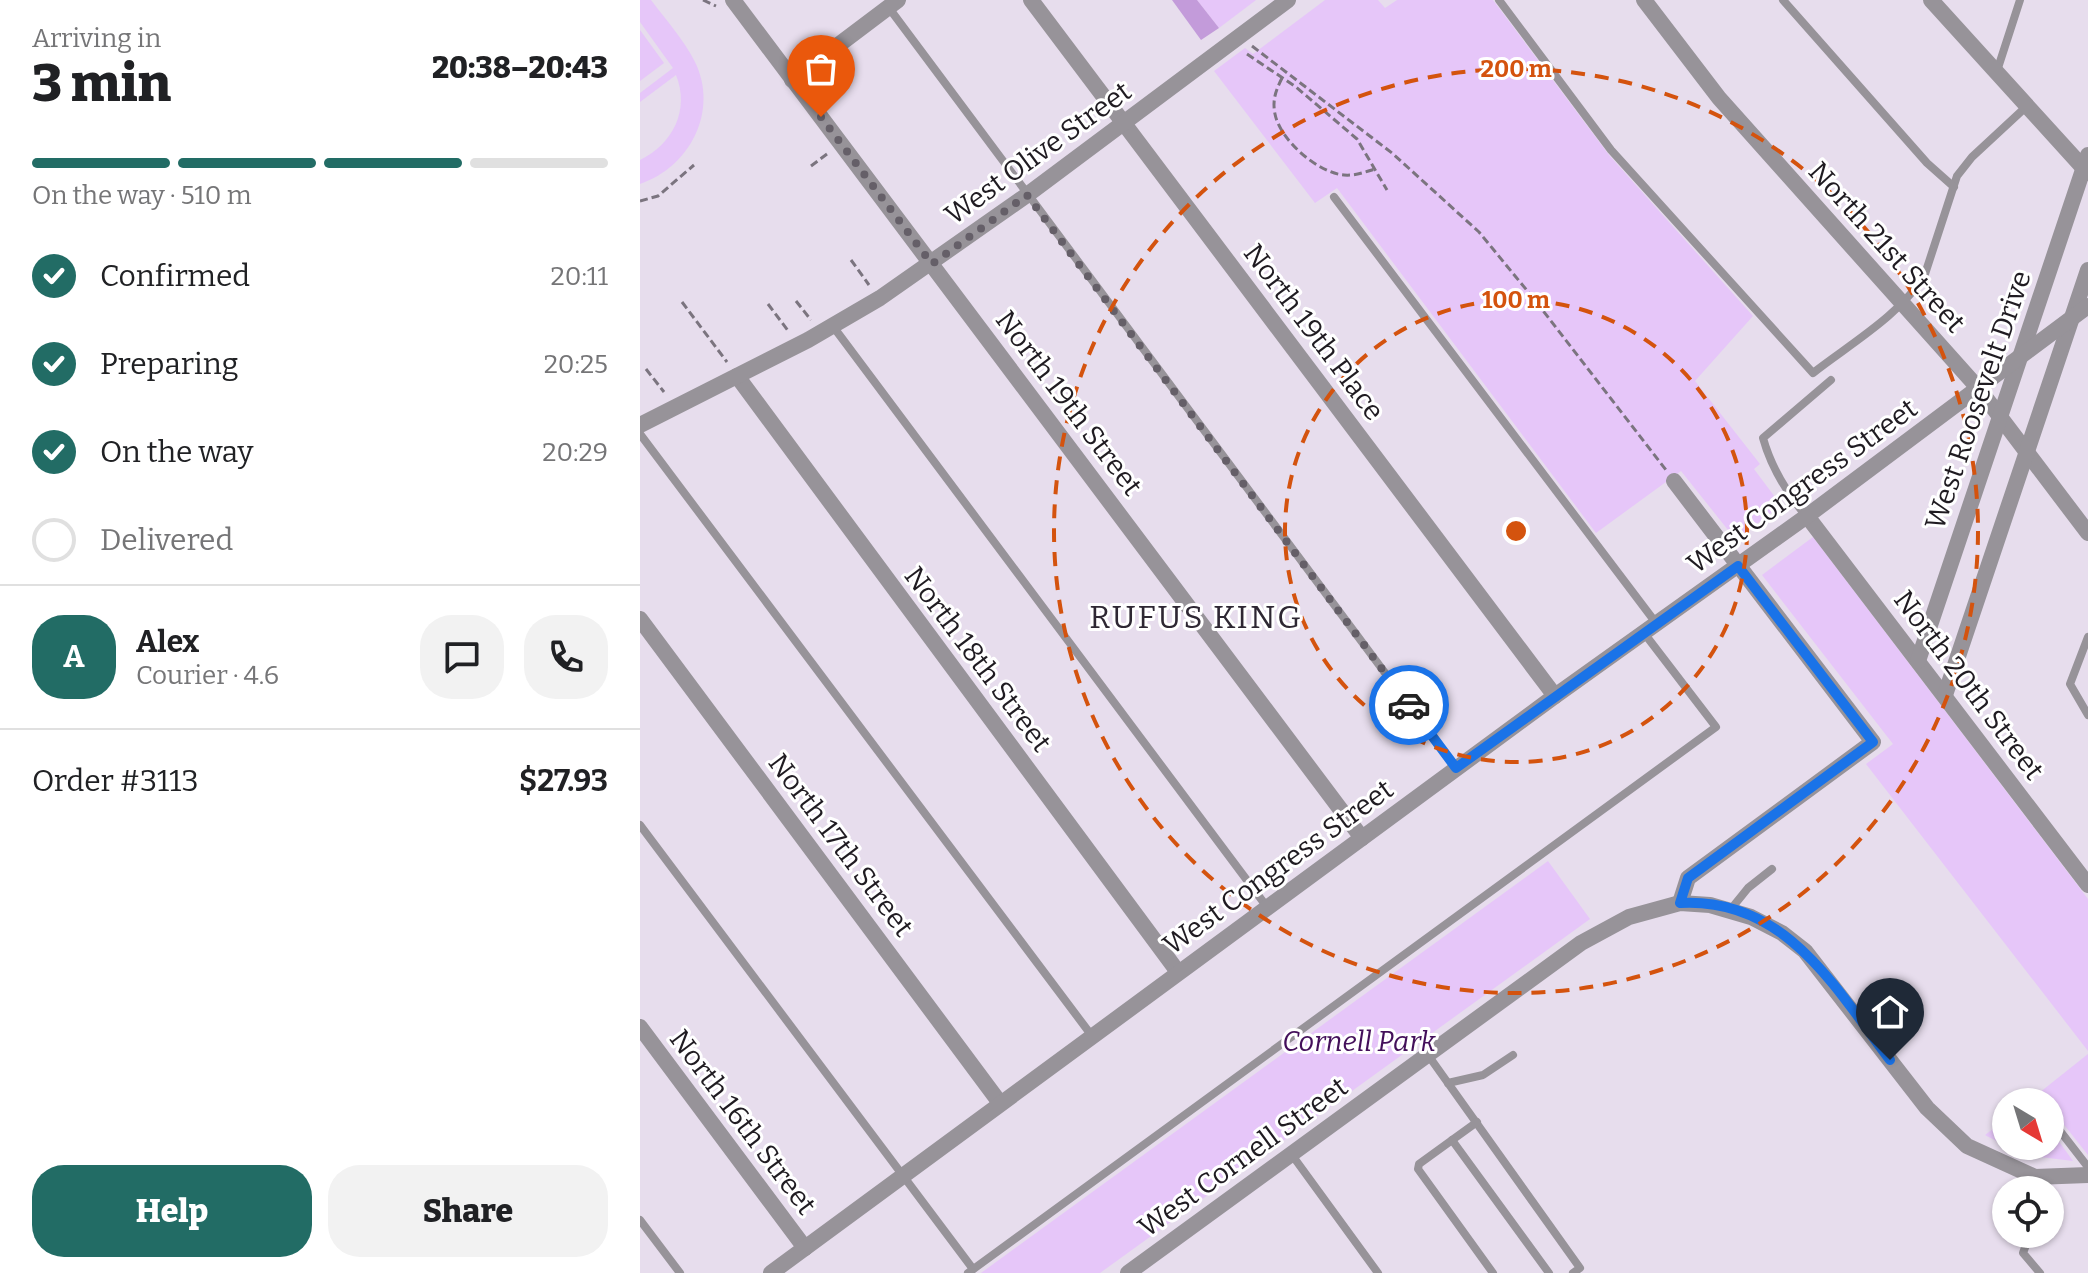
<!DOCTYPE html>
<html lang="en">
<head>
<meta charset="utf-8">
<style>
	:root { --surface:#fff; --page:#f2f2f2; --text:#202124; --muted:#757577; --line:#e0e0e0; --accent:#226c65 }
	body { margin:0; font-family:Bitter,serif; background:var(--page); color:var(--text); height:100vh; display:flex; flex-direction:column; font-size:30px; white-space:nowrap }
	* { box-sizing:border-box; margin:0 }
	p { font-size:26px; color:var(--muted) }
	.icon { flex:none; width:44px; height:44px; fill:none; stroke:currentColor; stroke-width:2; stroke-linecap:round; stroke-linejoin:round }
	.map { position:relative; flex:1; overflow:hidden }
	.side { display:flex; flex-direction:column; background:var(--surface); width:640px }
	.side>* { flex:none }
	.needle { width:52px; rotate:142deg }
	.buttons { position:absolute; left:1352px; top:1088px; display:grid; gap:16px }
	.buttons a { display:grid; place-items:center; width:72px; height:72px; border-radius:50%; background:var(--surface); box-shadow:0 2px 6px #0004; font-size:40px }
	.pin { position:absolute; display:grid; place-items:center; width:68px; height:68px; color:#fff; margin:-82px -34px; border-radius:50% 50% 50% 0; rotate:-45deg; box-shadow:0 0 8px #0007 }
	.pin .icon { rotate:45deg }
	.courier { position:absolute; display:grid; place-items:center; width:80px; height:80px; margin:-40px; border:6px solid #1a73e8; border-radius:50%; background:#fff; color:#222; box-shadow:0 2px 10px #0007 }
	.summary em { font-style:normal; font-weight:800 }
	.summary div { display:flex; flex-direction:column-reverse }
	.summary { display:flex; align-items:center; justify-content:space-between; height:136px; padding:0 32px }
	h1 { font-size:52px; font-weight:800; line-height:60px }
	.bar { display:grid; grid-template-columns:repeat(4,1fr); gap:12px 8px; align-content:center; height:96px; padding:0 32px }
	.bar i { height:10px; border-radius:6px; background:var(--line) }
	.bar .selected { background:var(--accent) }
	.bar p { grid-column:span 4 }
	.line { display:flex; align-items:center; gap:20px; padding:0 32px; border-top:2px solid var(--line) }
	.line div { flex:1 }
	.round { display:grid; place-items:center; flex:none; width:84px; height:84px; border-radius:32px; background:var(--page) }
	ol { padding:0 32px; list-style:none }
	li { display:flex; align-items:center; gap:24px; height:88px }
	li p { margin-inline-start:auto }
	li .icon { padding:8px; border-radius:50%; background:var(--accent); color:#fff; stroke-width:4 }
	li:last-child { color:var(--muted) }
	li i { width:44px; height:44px; border:4px solid var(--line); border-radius:50% }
	.action { display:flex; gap:16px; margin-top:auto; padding:16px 32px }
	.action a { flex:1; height:92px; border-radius:32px; background:var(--accent); color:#fff; font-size:32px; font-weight:800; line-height:92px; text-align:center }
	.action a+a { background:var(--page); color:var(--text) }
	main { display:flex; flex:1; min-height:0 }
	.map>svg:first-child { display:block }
	.green { fill:#e6c6f9 }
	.forest { fill:#c39bda }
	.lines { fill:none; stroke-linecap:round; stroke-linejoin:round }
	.path { stroke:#7b747f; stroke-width:3; stroke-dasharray:8 4; stroke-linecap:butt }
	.service { stroke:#979399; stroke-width:8 }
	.minor { stroke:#979399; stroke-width:16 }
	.done { stroke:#655f68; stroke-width:8; stroke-dasharray:0 14.4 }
	.route { stroke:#1a73e8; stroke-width:10 }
	.ring { fill:none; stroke:#d4530e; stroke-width:4; stroke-dasharray:14 10 }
	.labels { text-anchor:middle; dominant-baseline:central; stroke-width:6; stroke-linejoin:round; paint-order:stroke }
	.street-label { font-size:28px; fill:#1f1b21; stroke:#fff }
	.park-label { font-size:28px; font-style:italic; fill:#430f5a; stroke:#fff }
	.quarter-label { font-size:32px; letter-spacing:2px; fill:#2e2733; stroke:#fff }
	.centre { fill:#d4530e; stroke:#fff; stroke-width:4 }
	.ring-label { font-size:24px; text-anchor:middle; font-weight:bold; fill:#d4530e; stroke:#fff; stroke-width:6; stroke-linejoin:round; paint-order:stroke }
</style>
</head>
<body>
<main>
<section class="side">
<div class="summary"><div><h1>3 min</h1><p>Arriving in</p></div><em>20:38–20:43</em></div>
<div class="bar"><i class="selected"></i><i class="selected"></i><i class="selected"></i><i></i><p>On the way · 510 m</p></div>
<ol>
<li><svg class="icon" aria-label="check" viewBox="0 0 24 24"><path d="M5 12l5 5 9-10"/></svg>Confirmed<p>20:11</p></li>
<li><svg class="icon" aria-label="check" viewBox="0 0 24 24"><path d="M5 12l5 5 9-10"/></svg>Preparing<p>20:25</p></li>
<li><svg class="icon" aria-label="check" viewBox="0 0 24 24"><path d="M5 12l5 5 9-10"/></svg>On the way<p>20:29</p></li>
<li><i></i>Delivered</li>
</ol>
<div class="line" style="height:144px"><b class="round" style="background:var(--accent);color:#fff">A</b><div><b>Alex</b><p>Courier · 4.6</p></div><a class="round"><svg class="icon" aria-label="chat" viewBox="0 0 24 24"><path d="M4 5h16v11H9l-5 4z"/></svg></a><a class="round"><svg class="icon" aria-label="phone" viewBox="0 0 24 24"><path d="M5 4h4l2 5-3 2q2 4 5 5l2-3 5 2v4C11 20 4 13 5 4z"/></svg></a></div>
<div class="line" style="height:104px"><div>Order #3113</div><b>$27.93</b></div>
<div class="action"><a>Help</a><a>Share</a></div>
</section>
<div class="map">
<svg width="1448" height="1273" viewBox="0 0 1448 1273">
	<rect width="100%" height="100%" fill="#e7dded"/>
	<g class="green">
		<path d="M0,0H11C26,20 44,40 55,62C79,111 50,167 0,184V160C33,144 50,110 36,75L0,102V93L33,68L0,22Z"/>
		<polygon points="557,0 616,0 579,28"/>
		<polygon points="685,0 738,0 745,8 757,0 853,0 969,155 1113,316 1055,381 1120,464 1114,469 1141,505 1096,540 1041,471 956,533 697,188 675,203 574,71 605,48 613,54"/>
		<polygon points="0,30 24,63 0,81"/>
		<polygon points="1173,537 1448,899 1448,1051 1226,764 1253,744 1122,575"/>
		<polygon points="908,861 950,919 460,1273 341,1273"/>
		<polygon points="1448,1054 1448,1155 1410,1107 1410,1102 1406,1102 1399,1093"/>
		<polygon points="1366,1119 1366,1146 1345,1135"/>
		<polygon points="1410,1129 1433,1161 1392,1156 1366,1146 1410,1146"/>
	</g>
	<polygon class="forest" points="532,0 557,0 579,28 561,40"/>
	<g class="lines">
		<g class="path">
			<polyline points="63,0 76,6"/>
			<polyline points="612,46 752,153 839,232 894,299 1026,470"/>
			<polyline points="607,54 656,87 717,139 747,190"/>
			<path d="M642,78C636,90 632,100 635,114C640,140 678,173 704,175C715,176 725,172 735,169"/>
			<polyline points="171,166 187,154"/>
			<polyline points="0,201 18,196 54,165"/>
			<polyline points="211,260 229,285"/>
			<polyline points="156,301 171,320"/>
			<polyline points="42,302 87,362"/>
			<polyline points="128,304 149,332"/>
			<polyline points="6,369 24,392"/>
		</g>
		<g class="service">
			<path d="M859,0L971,150L1173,373C1210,344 1261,315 1285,274L1317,176L1332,157L1387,106"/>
			<polyline points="1143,0 1287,163 1314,187"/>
			<polyline points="249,8 816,768"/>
			<polyline points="1357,71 1380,0"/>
			<polyline points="694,197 1016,623"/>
			<polyline points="192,325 627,907"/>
			<polyline points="0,434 452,1036"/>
			<path d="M1166,516C1147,493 1131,467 1123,438L1191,380"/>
			<polyline points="1448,637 1430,684 1448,715"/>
			<polyline points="0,825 333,1269"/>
			<polyline points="1091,909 1108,888 1132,869"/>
			<polyline points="788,1055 940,1268 933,1273"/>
			<polyline points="808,1083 843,1075 873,1055"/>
			<polyline points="1394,1097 1398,1102"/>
			<polyline points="1410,1118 1448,1167"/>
			<polyline points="837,1122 779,1164 778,1169 853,1273"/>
			<polyline points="812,1140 909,1273"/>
			<polyline points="652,1155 738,1273"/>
			<polyline points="0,1220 40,1273"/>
			<polyline points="1390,1234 1383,1253 1400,1273"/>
			<polyline points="328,1273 1076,727 1004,633"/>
		</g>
		<g class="minor">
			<polyline points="93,0 722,838"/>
			<polyline points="391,0 915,696"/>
			<polyline points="1004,0 1079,98 1339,389 1448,533"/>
			<polyline points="1291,0 1448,173"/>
			<polyline points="152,80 258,0"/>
			<polyline points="97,376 538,972"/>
			<polyline points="0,425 168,340 240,298 387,195 648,0"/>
			<polyline points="1034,481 1233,742 1048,878 1040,903"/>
			<polyline points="1167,516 1448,885"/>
			<polyline points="0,619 360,1103"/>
			<polyline points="1278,661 1448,155"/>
			<polyline points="1305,695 1448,270"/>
			<polyline points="0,1027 165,1248"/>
			<polyline points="131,1273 915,696 1167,516 1448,306"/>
			<polyline points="488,1273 941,943 989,917 1040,903 1070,905 1111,917 1142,933 1165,951 1287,1108 1327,1146 1395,1177 1448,1175"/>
		</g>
	</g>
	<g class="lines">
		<polyline class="done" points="181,117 292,264 387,195 769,705"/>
		<path class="route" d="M769,705L816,768L1098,566L1233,742L1048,878L1040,903C1145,897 1195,987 1250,1060"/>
	</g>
	<g class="ring">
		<circle cx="876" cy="531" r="231"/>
		<circle cx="876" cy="531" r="462"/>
	</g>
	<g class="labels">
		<g class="street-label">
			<text transform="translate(398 153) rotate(-36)">West Olive Street</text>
			<text transform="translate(1247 247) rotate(48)">North 21st Street</text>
			<text transform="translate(674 332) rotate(53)">North 19th Place</text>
			<text transform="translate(1338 400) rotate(-71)">West Roosevelt Drive</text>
			<text transform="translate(429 403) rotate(53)">North 19th Street</text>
			<text transform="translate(1162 486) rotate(-36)">West Congress Street</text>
			<text transform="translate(338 659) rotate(53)">North 18th Street</text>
			<text transform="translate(1329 685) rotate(53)">North 20th Street</text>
			<text transform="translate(201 845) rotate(53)">North 17th Street</text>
			<text transform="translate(638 867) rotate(-36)">West Congress Street</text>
			<text transform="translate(103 1122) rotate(53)">North 16th Street</text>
			<text transform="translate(603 1157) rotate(-36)">West Cornell Street</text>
		</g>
		<g class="park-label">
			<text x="719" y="1041">Cornell Park</text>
		</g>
		<g class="quarter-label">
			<text x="556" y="617">RUFUS KING</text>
		</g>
	</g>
	<circle cx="876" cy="531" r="12" class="centre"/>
	<g class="ring-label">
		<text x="876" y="77">200 m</text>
		<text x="876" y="308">100 m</text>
	</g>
</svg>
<div class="buttons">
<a><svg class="needle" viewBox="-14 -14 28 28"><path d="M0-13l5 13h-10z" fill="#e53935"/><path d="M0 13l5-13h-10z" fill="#757577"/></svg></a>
<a><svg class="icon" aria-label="locate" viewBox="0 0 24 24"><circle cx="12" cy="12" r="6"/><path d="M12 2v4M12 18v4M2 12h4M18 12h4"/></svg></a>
</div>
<div class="pin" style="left:181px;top:117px;background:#ea580c"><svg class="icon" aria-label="bag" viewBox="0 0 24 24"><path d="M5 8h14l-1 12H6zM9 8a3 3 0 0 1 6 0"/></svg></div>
<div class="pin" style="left:1250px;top:1060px;background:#1f2937"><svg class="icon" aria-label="home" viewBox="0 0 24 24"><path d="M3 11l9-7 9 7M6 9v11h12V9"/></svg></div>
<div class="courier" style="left:769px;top:705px"><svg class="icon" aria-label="car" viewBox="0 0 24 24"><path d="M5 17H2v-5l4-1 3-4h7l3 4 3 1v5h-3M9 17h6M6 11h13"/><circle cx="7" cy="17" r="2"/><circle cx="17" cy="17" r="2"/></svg></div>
</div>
</main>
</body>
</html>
